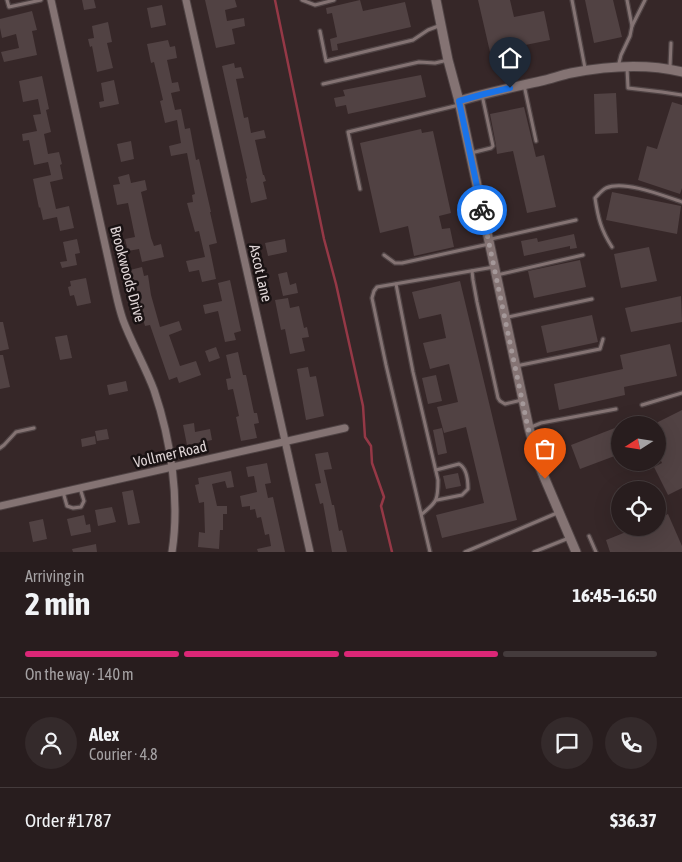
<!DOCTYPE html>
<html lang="en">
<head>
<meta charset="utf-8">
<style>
	:root { --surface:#281d1e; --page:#342a2b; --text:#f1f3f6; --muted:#a5a2a4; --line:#443b3c; --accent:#db2777 }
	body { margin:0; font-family:"Asap Condensed",sans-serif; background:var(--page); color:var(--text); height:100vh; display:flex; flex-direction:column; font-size:19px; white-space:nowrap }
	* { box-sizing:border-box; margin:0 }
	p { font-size:16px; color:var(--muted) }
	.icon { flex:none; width:28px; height:28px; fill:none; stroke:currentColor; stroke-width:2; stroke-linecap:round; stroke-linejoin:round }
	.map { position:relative; height:552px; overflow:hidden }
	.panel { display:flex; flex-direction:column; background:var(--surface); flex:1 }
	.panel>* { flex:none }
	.needle { width:32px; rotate:258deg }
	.buttons { position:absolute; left:611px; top:416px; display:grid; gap:10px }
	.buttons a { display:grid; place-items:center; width:55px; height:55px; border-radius:50%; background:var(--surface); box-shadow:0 5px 20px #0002,0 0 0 1px var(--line); font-size:25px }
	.pin { position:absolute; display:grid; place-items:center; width:42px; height:42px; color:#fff; margin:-51px -21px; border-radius:50% 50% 50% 0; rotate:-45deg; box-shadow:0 0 5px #0007 }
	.pin .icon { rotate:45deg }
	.courier { position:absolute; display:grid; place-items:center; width:50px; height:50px; margin:-25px; border:4px solid #1a73e8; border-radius:50%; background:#fff; color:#222; box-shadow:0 1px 6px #0007 }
	.summary em { font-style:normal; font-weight:700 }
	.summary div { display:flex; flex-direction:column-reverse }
	.summary { display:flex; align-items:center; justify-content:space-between; height:85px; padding:0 25px }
	h1 { font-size:32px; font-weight:700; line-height:38px }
	.bar { display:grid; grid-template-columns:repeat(4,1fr); gap:8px 5px; align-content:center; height:60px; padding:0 25px }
	.bar i { height:6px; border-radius:4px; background:var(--line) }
	.bar .current { background:var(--accent) }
	.bar p { grid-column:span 4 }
	.line { display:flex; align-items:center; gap:12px; padding:0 25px; border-top:1px solid var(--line) }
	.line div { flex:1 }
	.round { display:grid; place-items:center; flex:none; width:52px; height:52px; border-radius:26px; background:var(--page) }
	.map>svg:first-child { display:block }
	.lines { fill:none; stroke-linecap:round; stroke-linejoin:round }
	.stream { stroke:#953846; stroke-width:2.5 }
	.building { fill:#514243 }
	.lane-casing { stroke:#4f4344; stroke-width:5.5 }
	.street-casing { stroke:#4f4344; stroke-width:9 }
	.secondary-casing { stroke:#4f4344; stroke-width:11 }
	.lane { stroke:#847373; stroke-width:3 }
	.street { stroke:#847373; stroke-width:7 }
	.secondary { stroke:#847373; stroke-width:9 }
	.done { stroke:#a49899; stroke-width:5; stroke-dasharray:0 9 }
	.route { stroke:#1a73e8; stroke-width:6 }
	.labels { text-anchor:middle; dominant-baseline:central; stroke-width:5; stroke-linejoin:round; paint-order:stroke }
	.street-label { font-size:15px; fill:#dfd5d6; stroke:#191213 }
</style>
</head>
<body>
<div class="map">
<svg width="682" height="552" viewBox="0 0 682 552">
	<rect width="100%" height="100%" fill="#362728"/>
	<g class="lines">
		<polyline class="stream" points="275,0 324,239 336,284 363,406 365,437 371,446 372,463 384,497 381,506 392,552"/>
	</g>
	<g class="building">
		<polygon points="82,0 94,0 96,8 84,10"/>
		<polygon points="205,0 235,0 237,7 225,10 227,21 244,18 245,26 232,29 235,44 216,48"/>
		<polygon points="360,0 363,11 405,2 411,27 337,44 338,50 332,51 330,39 337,37 332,13 327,14 326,8"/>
		<polygon points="478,0 510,0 514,17 544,11 550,40 490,52"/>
		<polygon points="585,0 613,0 622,37 594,43"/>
		<polygon points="162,5 166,25 151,28 147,8"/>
		<polygon points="32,11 37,30 32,31 37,55 4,62 1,52 19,48 16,34 2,38 0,28 0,19"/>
		<polygon points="108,22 112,42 107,43 113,68 97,72 92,46 90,47 88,39 94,38 92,26"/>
		<polygon points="168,40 170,47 175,46 177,58 167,60 172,83 178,82 180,91 171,93 175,110 181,109 185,129 190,128 196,160 199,159 211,212 210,212 217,243 209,245 216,279 202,282 199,270 189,272 186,261 205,257 199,231 195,232 187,203 193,202 192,195 195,194 187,153 171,156 169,146 181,143 177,120 165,123 160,101 163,100 154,62 151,63 147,44"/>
		<polygon points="234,63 235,68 241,67 244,78 236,79 244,118 248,117 251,133 264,130 266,138 255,140 263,175 264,175 266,181 263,182 267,199 251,203 246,179 247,178 222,66"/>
		<polygon points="421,75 426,97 348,114 346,105 336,107 334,98 345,96 343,90"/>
		<polygon points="42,76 49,109 46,110 51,132 44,134 48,154 59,152 62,164 60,165 63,179 50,182 56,209 69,206 74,228 60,231 57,217 43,220 40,207 39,208 33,179 51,175 48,162 34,165 29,140 23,141 22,134 37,131 33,115 41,114 38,99 23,102 19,81"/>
		<polygon points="114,80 119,104 100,108 99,102 104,101 101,83"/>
		<polygon points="616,93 618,133 595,134 594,94"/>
		<polygon points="672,102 682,105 682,188 680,194 638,180 647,146 657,149"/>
		<polygon points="524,107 536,157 544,155 556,207 527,213 513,151 497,154 496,145 490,114"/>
		<polygon points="421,129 422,133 433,131 451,213 439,216 442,229 450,228 454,247 414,256 408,226 380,233 360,143"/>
		<polygon points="131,141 134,159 121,162 117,144"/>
		<polygon points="129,174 131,183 145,180 147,190 141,192 151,238 154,246 161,244 164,257 142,262 139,249 128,251 125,239 135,237 128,203 117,205 113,185 120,184 118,177"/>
		<polygon points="612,192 681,206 677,234 606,220"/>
		<polygon points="574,234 577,248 570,249 570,246 524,256 521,241 537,238 538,242"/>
		<polygon points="77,239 80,253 75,254 77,265 62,268 60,262 67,261 63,242"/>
		<polygon points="285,239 287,252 268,256 265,243"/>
		<polygon points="649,247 657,281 621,288 614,254"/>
		<polygon points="580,260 586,287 534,298 528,271"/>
		<polygon points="142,267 144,276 148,275 151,295 160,327 179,321 182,330 169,335 180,366 196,361 201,375 179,383 177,377 169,380 150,325 145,326 137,298 136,298 130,270"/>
		<polygon points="287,272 290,285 296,283 298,293 283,296 278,274"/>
		<polygon points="86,278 91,303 77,306 74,295 70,296 68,287 71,286 70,281"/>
		<polygon points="230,280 241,331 234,333 236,340 225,342 218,311 205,314 203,305 222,301 218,283"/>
		<polygon points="460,281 517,520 442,538 436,515 484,503 466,427 444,433 437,407 458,402 449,364 430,369 423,343 446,338 441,314 419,319 412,292"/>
		<polygon points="681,296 682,322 631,332 625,308"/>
		<polygon points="288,298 290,308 299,306 304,328 307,327 309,337 302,338 305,351 290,354 285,329 281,330 275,300"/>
		<polygon points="592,315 598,342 547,353 541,326"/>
		<polygon points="0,322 3,322 9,349 0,351"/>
		<polygon points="67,335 72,358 60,360 55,337"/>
		<polygon points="670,344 677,376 624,387 625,395 559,410 554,384 623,369 620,355"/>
		<polygon points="216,347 220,358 209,362 205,351"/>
		<polygon points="238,352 243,375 246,375 254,413 257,413 259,423 254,424 257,438 241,441 236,417 239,416 233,389 228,390 226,379 231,378 226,355"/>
		<polygon points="0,355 3,355 10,387 0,389"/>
		<polygon points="308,367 310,377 316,376 324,416 306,420 297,369"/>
		<polygon points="436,375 442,401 428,404 422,378"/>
		<polygon points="126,381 128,391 109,395 107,385"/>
		<polygon points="682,410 682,488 668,495 654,467 662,463 658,454 658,422"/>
		<polygon points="194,423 195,432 210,429 212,440 187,445 183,425"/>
		<polygon points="620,426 620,454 580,469 571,445"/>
		<polygon points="442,428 447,453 438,455 433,430"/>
		<polygon points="107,429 109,439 97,441 95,431"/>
		<polygon points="95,436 96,444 82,447 81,439"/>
		<polygon points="328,452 332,469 324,470 332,505 334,505 339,531 342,530 347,552 332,552 323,503 320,504 315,484 321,483 315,454"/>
		<polygon points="267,463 271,483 265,484 268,498 273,497 285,552 258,552 257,549 271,546 269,534 265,535 261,517 257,518 255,509 250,510 250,506 242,507 240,496 257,492 254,476 248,477 246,467"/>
		<polygon points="231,471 234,487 227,488 225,481 212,484 217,506 227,506 227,514 223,514 223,530 220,530 219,549 198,547 199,532 205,533 204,502 199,503 195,485 199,484 198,478"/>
		<polygon points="458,473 461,486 446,489 443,476"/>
		<polygon points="133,490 140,523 128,525 122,492"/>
		<polygon points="112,507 116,522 98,526 95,510"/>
		<polygon points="668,514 682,546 682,552 610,552 606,540 636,528 658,528 658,519"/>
		<polygon points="84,515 86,525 90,524 91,532 71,536 67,519"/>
		<polygon points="43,519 47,539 33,542 29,522"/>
		<polygon points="96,544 97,552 73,552 72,549"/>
	</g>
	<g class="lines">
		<g class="lane-casing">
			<g id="lane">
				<polyline points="7,0 9,7 41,0"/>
				<polyline points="302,0 315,5 334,0"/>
				<polyline points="572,0 585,68"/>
				<polyline points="627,0 632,26"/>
				<polyline points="320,31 326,61 413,40 428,30 441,25"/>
				<polyline points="618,67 621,55 630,36 632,26 645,0"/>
				<polyline points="670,67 671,43"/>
				<polyline points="627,68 628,88 662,92 682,95"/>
				<polyline points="323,84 419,62 435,63 448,60"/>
				<polyline points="524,85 536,141"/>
				<polyline points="471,153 491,148 493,146 482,95"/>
				<polyline points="360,189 348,132 459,105"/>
				<polyline points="491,239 576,220"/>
				<path d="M612,247C601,230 598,218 595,198C598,195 602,190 606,188C625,180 664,196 682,202"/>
				<polyline points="384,255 395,263 402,263 489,244"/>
				<polyline points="472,271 473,280 477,302 498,398 500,401 505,404 522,400"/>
				<polyline points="497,275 583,255"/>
				<path d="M396,284L413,372L438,480C438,500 437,502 422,514"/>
				<polyline points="508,317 592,299"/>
				<polyline points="516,366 600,349 603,339"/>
				<polyline points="642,405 682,393"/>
				<polyline points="529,428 541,423 616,409"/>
				<polyline points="0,448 4,445 16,432 34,428"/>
				<path d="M436,470L459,464C467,468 468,481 468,489L462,495L437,500"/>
				<polyline points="63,492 67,506 73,508 81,507 84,501 80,488"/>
				<polyline points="589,536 596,552"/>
				<polyline points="430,552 386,365 372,298 374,291 377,287 494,267"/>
				<polyline points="465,552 557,513"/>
				<polyline points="534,552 569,538"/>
			</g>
		</g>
		<g class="street-casing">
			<g id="street">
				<path d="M51,0L116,294C118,303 120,311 123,320C132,344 145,366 154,390C171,440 180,500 172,552"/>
				<polyline points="186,0 310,552"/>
				<polyline points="0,506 345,428"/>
			</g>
		</g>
		<g class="secondary-casing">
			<g id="secondary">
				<polyline points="436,0 448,60 459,101 529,428 539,465 576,552"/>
				<path d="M459,101C486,93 514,87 541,81C551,79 561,75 571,73C607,66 646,63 682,72"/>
			</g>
		</g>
		<use href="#lane" class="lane"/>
		<use href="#street" class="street"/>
		<use href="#secondary" class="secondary"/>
	</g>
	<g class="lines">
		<polyline class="done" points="482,210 528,428 539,465 545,479"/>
		<polyline class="route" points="482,210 459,101 484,94 510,88"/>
	</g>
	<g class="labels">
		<g class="street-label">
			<text transform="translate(261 273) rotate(77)">Ascot Lane</text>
			<text transform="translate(128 274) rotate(75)">Brookwoods Drive</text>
			<text transform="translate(170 454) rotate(-13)">Vollmer Road</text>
		</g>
	</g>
</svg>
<div class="buttons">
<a><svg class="needle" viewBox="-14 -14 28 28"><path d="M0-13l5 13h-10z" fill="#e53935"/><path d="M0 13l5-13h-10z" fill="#a5a2a4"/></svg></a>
<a><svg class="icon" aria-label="locate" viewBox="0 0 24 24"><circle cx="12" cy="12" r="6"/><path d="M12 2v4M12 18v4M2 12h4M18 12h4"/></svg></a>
</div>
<div class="pin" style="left:545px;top:479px;background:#ea580c"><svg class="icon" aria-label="bag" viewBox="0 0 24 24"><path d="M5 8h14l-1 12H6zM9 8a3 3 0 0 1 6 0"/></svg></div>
<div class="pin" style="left:510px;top:88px;background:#1f2937"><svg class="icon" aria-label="home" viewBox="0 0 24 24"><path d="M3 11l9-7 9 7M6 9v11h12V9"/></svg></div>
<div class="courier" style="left:482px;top:210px"><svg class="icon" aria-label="bike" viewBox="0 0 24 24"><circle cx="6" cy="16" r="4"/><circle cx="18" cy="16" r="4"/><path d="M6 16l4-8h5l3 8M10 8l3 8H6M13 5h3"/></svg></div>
</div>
<section class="panel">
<div class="summary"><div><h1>2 min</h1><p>Arriving in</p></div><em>16:45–16:50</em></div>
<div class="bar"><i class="current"></i><i class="current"></i><i class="current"></i><i></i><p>On the way · 140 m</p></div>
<div class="line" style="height:90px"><a class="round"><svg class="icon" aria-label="person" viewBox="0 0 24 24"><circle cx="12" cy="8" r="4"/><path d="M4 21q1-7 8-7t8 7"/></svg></a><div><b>Alex</b><p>Courier · 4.8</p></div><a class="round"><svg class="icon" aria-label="chat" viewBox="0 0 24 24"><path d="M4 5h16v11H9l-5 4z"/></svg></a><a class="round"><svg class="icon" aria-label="phone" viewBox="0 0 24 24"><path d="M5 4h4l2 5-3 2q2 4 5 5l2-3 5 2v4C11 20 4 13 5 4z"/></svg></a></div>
<div class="line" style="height:65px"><div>Order #1787</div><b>$36.37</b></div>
</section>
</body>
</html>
